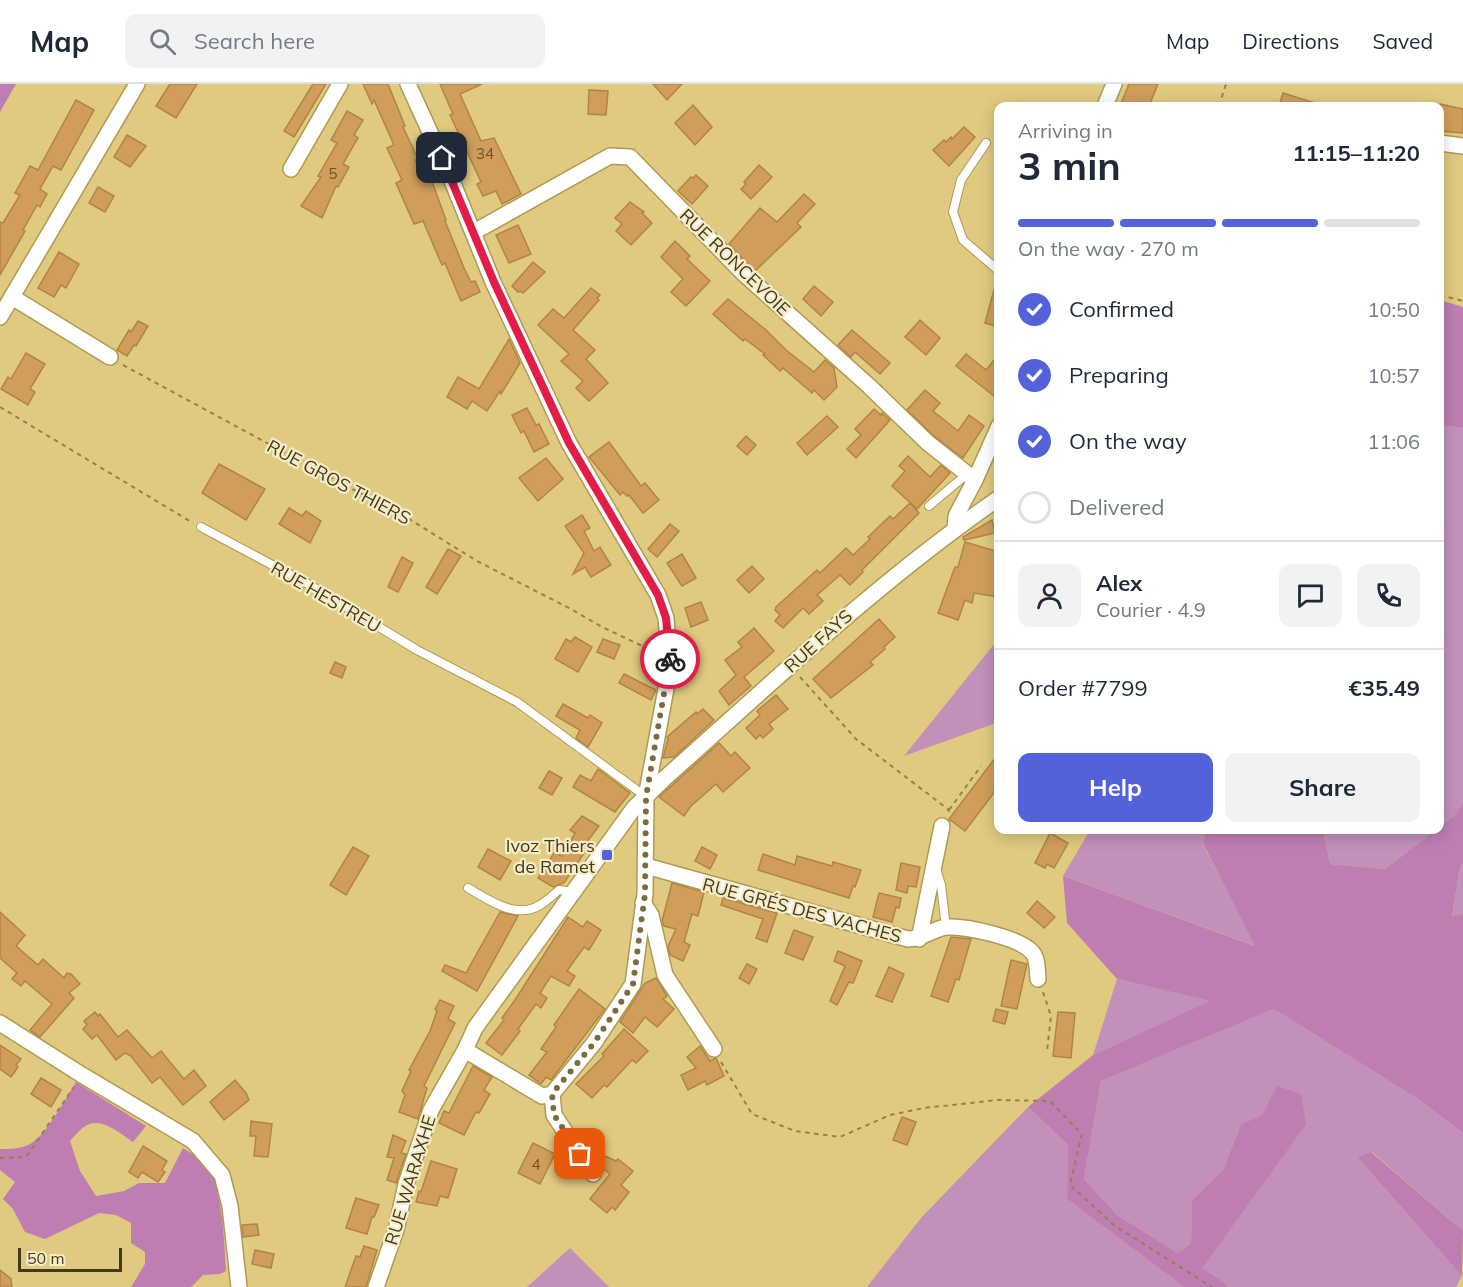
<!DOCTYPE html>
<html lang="en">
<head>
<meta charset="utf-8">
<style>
	:root { --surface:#fff; --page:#f2f2f3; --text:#1f2937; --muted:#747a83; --line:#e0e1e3; --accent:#5362d9 }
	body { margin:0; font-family:Mulish,sans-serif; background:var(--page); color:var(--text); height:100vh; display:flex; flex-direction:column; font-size:22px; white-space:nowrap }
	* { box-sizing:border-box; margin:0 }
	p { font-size:20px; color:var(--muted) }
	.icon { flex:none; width:33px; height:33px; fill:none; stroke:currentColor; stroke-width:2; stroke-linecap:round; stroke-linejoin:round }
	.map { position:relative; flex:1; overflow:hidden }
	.sheet { position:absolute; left:994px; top:18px; width:450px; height:732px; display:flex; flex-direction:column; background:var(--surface); border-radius:12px; box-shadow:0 3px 15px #0003 }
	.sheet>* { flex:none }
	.scale { position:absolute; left:18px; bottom:15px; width:104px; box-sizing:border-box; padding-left:6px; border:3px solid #433a1b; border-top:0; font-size:16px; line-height:21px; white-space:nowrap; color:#433a1b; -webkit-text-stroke:4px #f7ecc8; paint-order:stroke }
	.pin { position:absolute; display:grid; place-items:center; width:51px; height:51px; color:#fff; margin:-26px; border-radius:12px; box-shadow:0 3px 9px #0006 }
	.courier { position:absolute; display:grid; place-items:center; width:60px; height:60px; margin:-30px; border:4px solid #e11d48; border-radius:50%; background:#fff; color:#222; box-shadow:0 2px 8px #0007 }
	.head em { font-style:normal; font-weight:700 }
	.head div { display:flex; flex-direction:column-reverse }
	.head { display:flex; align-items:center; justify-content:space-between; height:102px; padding:0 24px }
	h1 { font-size:39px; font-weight:700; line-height:45px }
	.bar { display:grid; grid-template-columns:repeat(4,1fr); gap:9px 6px; align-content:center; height:72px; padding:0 24px }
	.bar i { height:8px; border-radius:4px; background:var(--line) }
	.bar .selected { background:var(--accent) }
	.bar p { grid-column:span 4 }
	.line { display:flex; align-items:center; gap:15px; padding:0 24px; border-top:2px solid var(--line) }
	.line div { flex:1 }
	.round { display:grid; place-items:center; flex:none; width:63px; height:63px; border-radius:12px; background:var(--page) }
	ol { padding:0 24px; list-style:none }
	li { display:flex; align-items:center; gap:18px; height:66px }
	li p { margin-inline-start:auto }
	li .icon { padding:6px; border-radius:50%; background:var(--accent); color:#fff; stroke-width:4 }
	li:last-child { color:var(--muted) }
	li i { width:33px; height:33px; border:3px solid var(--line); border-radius:50% }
	.button { display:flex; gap:12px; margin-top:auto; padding:12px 24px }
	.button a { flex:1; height:69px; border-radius:12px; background:var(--accent); color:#fff; font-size:24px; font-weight:700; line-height:69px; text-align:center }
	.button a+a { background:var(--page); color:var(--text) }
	header { display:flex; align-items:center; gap:36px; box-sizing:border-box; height:84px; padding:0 30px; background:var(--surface); border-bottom:2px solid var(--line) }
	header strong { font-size:28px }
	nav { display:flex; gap:33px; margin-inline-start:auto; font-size:21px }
	.search { width:420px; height:54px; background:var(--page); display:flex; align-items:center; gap:15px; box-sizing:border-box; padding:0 21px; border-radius:12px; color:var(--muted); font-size:22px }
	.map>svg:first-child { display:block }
	.green { fill:#c390b9 }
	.forest { fill:#be7eb2 }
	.building { fill:#d19e5a; stroke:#b18446; stroke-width:1.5 }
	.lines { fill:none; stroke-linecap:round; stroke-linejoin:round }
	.lane-casing { stroke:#b09a51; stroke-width:10 }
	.street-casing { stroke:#b09a51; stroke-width:18 }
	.path { stroke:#92824e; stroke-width:2; stroke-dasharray:4.5 4.5; stroke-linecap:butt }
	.lane { stroke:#fff; stroke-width:8 }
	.street { stroke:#fff; stroke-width:15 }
	.done { stroke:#7a6c3e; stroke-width:6; stroke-dasharray:0 10.8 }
	.route { stroke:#e11d48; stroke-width:8 }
	.poi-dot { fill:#5362d9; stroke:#f7ecc8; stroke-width:2 }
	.labels { text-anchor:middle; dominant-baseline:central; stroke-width:4.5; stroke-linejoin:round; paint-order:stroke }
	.number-label { font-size:15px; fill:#66532b }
	.street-label { font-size:18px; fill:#433a1b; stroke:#f7ecc8 }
	.poi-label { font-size:18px; fill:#433a1b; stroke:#f7ecc8; text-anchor:end }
</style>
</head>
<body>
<header>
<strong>Map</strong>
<div class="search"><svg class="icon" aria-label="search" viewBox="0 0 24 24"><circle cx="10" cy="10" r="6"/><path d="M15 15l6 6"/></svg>Search here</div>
<nav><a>Map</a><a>Directions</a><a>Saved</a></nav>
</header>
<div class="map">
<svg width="1463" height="1203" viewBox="0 0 1463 1203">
	<rect width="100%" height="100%" fill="#e0ca80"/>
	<g class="green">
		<polygon points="1440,341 1463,344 1463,719 1454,732 1440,743"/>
		<polygon points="999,554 999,638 904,672"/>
		<polygon points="1090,746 1206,746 1203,760 1256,862 1063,792"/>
		<polygon points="1323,746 1436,746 1385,785 1330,780"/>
		<polygon points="1463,779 1463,830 1452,834 1460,783"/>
		<polygon points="1117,895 1211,917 1093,971"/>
		<polygon points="1274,925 1418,1015 1463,1049 1463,1147 1372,1068 1357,1073 1462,1192 1456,1203 1227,1203 1228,1201 1201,1184 1306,1041 1278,1002 1262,1031 1241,1040 1223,1086 1192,1116 1191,1159 1178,1169 1117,1131 1084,1095 1101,997"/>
		<polygon points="1028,1023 1068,1061 1067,1115 1184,1203 867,1203 921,1134"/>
		<polygon points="570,1164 609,1203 527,1203"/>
	</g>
	<g class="forest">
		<polygon points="0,0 16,0 0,28"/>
		<polygon points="1440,216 1463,223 1463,344 1440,341"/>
		<polygon points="1463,719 1463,779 1460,783 1452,833 1463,830 1463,1049 1418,1015 1274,925 1101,997 1084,1095 1117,1131 1178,1169 1191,1159 1192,1116 1223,1086 1241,1040 1262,1031 1277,1002 1301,1010 1306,1041 1202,1184 1228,1201 1227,1203 1184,1203 1067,1115 1068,1061 1028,1023 1093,971 1210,917 1117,895 1067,839 1063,792 1255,862 1203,759 1206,746 1323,746 1330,780 1385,785 1436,746 1440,746 1440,743 1454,732"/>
		<path d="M76,998L146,1042L133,1058C120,1049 99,1031 84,1043C79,1046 74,1053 70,1057L80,1087L96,1112L124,1107L139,1099H165L183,1064C190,1069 202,1074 207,1081C223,1104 224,1158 226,1187L220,1190L203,1191L191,1203H131L145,1180V1168L131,1159V1139L116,1131L99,1129L45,1155L25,1148L13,1125L3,1115L15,1098L0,1086V1065C10,1065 19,1065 28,1061C46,1053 65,1015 76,998Z"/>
		<polygon points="1371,1068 1463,1147 1462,1192 1357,1073"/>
	</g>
	<g class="building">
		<polygon points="170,0 197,0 176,34 156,22"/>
		<polygon points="313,0 326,0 294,53 284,47"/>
		<polygon points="363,0 388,0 405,42 403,43 418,75 415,76 424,98 431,95 446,136 445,137 464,184 471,198 475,197 480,208 461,217 445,179 442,181 423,137 414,140 396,99 402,96 387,64 394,61 374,16 372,20"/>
		<polygon points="440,0 482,0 460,10 481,57 494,54 521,110 502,120 496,107 483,112 477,100 481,98 450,31 453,30"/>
		<polygon points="653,0 682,0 667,16"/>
		<polygon points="1129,0 1158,0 1149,22 1120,22"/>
		<polygon points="589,6 608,7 606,31 588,30"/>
		<polygon points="1283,9 1318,20 1317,22 1279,22"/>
		<polygon points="76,16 94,26 61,86 53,82 40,105 47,110 40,123 37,121 23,146 25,147 0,191 0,138 3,139 20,111 15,109 30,82 38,86"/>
		<polygon points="1440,20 1463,25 1463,49 1440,47"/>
		<polygon points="693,21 712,43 695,61 675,39"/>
		<polygon points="347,27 363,36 354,51 358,54 343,80 349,83 338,103 336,102 322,134 301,122 321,93 318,92 337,59 331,56"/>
		<polygon points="964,43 975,53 949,82 933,66 944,56 946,58 951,53 952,55"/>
		<polygon points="127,51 146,62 130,83 114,73"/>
		<polygon points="759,81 772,93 751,115 741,105 746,100 744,98"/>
		<polygon points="696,91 708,102 692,120 678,107 691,93 693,94"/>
		<polygon points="98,103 114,112 105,128 89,119"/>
		<polygon points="804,110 815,120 797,139 801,143 755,187 729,160 760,124 777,138"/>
		<polygon points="630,118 644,128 642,129 652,139 631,161 616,147 622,140 615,134"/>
		<polygon points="518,141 531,170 509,179 496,151"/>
		<polygon points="675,157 690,172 687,175 710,197 686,222 671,208 683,195 661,173"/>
		<polygon points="59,168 79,180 66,204 61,201 54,213 38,204"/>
		<polygon points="533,178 545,188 523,209 520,207 518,208 512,202"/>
		<polygon points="814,202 833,218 821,232 803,215"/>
		<polygon points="995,202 999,202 999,243 985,239"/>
		<polygon points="591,204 600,211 597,214 599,216 573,246 595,266 586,275 608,299 589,317 576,304 583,297 561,277 569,270 538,241 553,225 564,234"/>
		<polygon points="728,215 766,246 786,266 814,288 825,276 834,284 837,303 824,316 814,306 812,309 783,284 780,287 763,271 765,270 745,255 743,257 713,230"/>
		<polygon points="920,236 940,254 926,271 905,253"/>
		<polygon points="138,237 148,242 136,262 134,261 127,272 117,266 129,246 131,248"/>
		<polygon points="852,246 890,279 880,290 855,268 851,273 838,261"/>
		<polygon points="509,255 520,279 501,310 500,307 487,327 472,317 467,325 447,313 458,293 479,305"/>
		<polygon points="26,269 45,280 30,305 35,308 28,321 1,305 8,293 11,295"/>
		<polygon points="966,270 986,286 999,270 999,304 994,312 956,282"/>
		<polygon points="925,306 940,319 933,327 958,347 969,331 984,342 963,374 934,352 907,326"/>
		<polygon points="527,324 536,341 539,340 549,360 534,368 524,347 521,349 512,331"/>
		<polygon points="874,325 881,331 882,329 890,336 856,374 847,365 861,351 855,345"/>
		<polygon points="827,332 838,343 807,371 797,359"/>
		<polygon points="746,352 756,361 747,371 737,362"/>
		<polygon points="609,358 641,402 645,399 659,416 643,429 629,411 627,412 623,408 620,411 589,373"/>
		<polygon points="908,372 930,393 941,381 950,389 917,425 892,402 905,387 899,382"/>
		<polygon points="546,374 563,395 538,417 519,394"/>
		<polygon points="219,380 265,405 246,436 202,409"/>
		<polygon points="910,419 919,429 862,486 863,488 850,501 840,491 817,511 823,517 809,530 803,524 783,544 775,537 780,531 775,526 776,523 817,486 820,489 846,464 853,471 870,455 868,453 890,432 893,435"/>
		<polygon points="289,424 302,432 306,427 321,437 310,459 279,440"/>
		<polygon points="582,431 590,444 584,447 594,467 600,463 611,481 591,493 585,483 573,490 584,469 565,442"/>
		<polygon points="992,436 995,449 964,456 963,453"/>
		<polygon points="670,440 679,447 657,473 648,465"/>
		<polygon points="965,458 999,468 999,513 974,509 972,519 965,516 958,536 938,529 955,483 958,483"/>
		<polygon points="448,465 461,472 437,510 426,503"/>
		<polygon points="682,470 696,494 682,502 667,479"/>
		<polygon points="402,473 413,479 398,508 388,503"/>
		<polygon points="752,482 764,495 749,509 737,496"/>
		<polygon points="701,518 708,536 691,543 685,524"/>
		<polygon points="879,535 895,553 884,563 885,565 870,578 873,581 831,614 813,595"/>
		<polygon points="754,544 774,567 744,593 751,602 729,621 719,607 736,591 725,576 742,563 738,558"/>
		<polygon points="575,553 592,563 578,588 555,575 566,555 571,558"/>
		<polygon points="603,555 620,561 614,575 597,568"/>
		<polygon points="335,578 346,583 342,594 330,589"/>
		<polygon points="624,590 656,606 651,616 619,599"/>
		<polygon points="776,611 788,625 769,640 773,645 763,654 760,651 756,655 746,644 760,631 757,627"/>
		<polygon points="563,620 588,634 590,631 602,639 588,663 576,654 580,646 556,632"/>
		<polygon points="703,625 714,636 674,673 663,674 668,655 667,653 696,628 697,630"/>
		<polygon points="719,659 731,672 735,668 750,684 723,708 716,700 691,722 684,732 659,713"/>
		<polygon points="999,669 999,702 965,747 949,735"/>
		<polygon points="598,685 630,709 615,728 573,703 580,691 591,697"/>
		<polygon points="549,687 562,694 552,711 539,704"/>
		<polygon points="582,732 599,742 583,763 586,766 564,799 553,803 538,794 554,769 562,772 575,749 570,746"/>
		<polygon points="1050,749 1068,759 1054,784 1047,780 1045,784 1035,779"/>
		<polygon points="353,763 369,772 346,811 330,801"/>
		<polygon points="702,763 717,771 710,785 695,777"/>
		<polygon points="488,765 511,777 500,796 478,783"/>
		<polygon points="763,770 795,781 797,772 832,782 833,778 861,786 855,803 853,802 849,814 758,786"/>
		<polygon points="901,779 920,783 916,803 908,802 907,809 896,806"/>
		<polygon points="672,799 704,808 698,832 692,830 684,858 690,861 683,877 670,871 668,862 676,845 664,842 662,837"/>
		<polygon points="879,809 901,814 899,824 896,823 892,838 873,833"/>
		<polygon points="723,814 777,829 767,858 756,854 763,835 721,821"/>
		<polygon points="1037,817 1055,833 1044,844 1027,829"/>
		<polygon points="0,828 25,851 16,862 38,881 43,875 64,894 67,889 71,890 80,900 69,909 74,914 40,953 30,946 52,920 25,897 21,902 12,895 17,889 0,874"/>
		<polygon points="500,828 518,832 477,907 442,887 445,881 466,889"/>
		<polygon points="568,833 583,843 587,837 601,846 589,866 584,863 567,887 575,892 569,902 551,892 540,909 547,914 541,924 536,920 518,945 520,947 502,971 486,959 504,936 502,934 515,916"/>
		<polygon points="794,846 813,853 803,876 785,869"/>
		<polygon points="951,853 971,855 959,896 956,895 948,918 931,912"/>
		<polygon points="838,867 862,877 853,899 849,898 837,921 830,917 845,882 834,877"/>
		<polygon points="1011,876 1027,880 1017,925 1001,922"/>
		<polygon points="747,880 757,885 749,900 739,894"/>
		<polygon points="889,883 904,890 892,918 876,912"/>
		<polygon points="656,894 667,912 663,915 674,925 657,943 645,933 633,949 620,938 645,899"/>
		<polygon points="579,905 605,925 551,996 546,993 541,1000 529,991 547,968 541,965 556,943 554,941"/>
		<polygon points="440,916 454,922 448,935 455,939 424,1002 427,1004 418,1035 399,1028 405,1011 402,1007 411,987 409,986 430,947 437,927 435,925"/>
		<polygon points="996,925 1008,928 1005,940 993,937"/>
		<polygon points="95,928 98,932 100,930 118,953 127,946 152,974 161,967 184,995 194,986 206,1002 183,1021 160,993 152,999 131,972 125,969 116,976 97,951 92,955 83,945 87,941 84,937"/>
		<polygon points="1058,928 1075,929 1071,974 1053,972"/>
		<polygon points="624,945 648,967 636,979 632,976 607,1003 604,1001 592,1014 576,1000 604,972 602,970"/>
		<polygon points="0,961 21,975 16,981 18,983 11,993 0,985"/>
		<polygon points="700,962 710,977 716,974 724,992 707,1001 705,997 688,1006 681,991 696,984 687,973"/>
		<polygon points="473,982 492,993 484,1006 490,1010 479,1029 476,1028 464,1051 439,1039 444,1027 449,1029"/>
		<polygon points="41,994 61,1006 51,1023 31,1010"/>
		<polygon points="235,996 246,1009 249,1016 224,1036 210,1018"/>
		<polygon points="902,1033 916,1038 907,1061 893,1056"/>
		<polygon points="251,1037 272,1040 268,1073 254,1072 256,1052 250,1052"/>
		<polygon points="393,1051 406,1057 401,1069 406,1070 396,1099 387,1096 394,1074 387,1073"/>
		<polygon points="533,1059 555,1070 540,1100 518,1089"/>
		<polygon points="143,1062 167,1077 162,1086 165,1088 158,1098 142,1088 138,1094 129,1088"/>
		<polygon points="605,1072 616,1077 618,1075 633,1087 621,1101 629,1108 615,1126 612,1123 607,1129 590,1115 610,1090 599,1081"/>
		<polygon points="431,1077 457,1085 448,1114 440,1112 437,1122 416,1118 419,1107 421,1108"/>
		<polygon points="356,1114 379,1121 374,1133 372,1133 367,1150 346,1144"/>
		<polygon points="257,1140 259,1151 243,1153 242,1141"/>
		<polygon points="364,1162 377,1166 366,1203 345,1203 356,1172 360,1173"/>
		<polygon points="255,1166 274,1170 271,1184 252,1180"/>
		<polygon points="0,1186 11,1195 12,1203 0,1203"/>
	</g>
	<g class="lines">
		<g class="lane-casing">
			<g id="lane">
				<polyline points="986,59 961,96 953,128 963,156 999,187"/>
				<polyline points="929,422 967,390"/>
				<polyline points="201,443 308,500 417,566 517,618 645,712"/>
				<polyline points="936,785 941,801 946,843"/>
				<path d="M468,804C489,816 516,836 540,821C547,817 553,811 559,806L574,808"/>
			</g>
		</g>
		<g class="street-casing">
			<g id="street">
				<polyline points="408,0 450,92 493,198 569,359 658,511 666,534 670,583 646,713 645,810 633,900 594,959 552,1010 542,1012 465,966"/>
				<polyline points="1105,22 1114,0"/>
				<polyline points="1440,59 1463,62"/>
				<polyline points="291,85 340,0"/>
				<polyline points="474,148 610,72 630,73 743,189 869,302 928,359 975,396"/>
				<polyline points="12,213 110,273"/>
				<polyline points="0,233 137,0"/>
				<polyline points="955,444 956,432 975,396 999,342"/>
				<path d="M646,782L908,855C924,855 935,843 948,843C967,842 1020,854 1032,868C1038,874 1037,887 1038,895"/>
				<polyline points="643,819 651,831 665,891 714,965"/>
				<polyline points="919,855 942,742"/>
				<polyline points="0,939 82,991 193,1057 222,1091 230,1122 239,1203"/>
				<polyline points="552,1010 554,1031 593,1090"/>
				<path d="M376,1203L396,1146L406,1100L431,1026L465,966L475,944L634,724L665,694C774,597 879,497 999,414"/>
			</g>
		</g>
		<g class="path">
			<polyline points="1219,22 1226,0"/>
			<polyline points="1440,211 1463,217"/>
			<polyline points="123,281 350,404 393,425 477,477 569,524 602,543 653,567"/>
			<polyline points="0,323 193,439"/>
			<polyline points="800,593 856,655 949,726 947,730"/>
			<polyline points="949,726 981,682"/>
			<polyline points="1043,908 1051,932 1047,967"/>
			<polyline points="721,978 752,1030 795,1047 840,1053 890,1031 924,1024 997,1016 1050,1017 1082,1050 1070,1101 1115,1142 1212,1203"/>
			<polyline points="0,1074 26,1073 74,1003"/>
		</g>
		<use href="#lane" class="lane"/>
		<use href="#street" class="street"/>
	</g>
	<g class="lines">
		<polyline class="done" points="580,1070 554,1031 552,1010 594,959 633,900 645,810 646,713 670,575"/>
		<polyline class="route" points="442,74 494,198 569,359 658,511 666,534 670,575"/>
	</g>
	<rect class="poi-dot" x="601" y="765" width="12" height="12" rx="3"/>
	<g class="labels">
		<g class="number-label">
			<text x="485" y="69">34</text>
			<text x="333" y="89">5</text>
			<text x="536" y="1080">4</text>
		</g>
		<g class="street-label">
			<text transform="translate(735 178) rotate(44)">RUE RONCEVOIE</text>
			<text transform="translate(339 398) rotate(28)">RUE GROS THIERS</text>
			<text transform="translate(326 513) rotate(30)">RUE HESTREU</text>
			<text transform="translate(818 557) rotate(-42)">RUE FAYS</text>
			<text transform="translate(802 826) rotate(15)">RUE GRÉS DES VACHES</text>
			<text transform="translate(410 1096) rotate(-73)">RUE WARAXHE</text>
		</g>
		<g class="poi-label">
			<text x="595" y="761">Ivoz Thiers<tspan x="595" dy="21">de Ramet</tspan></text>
		</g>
	</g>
</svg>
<div class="scale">50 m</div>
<div class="pin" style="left:580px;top:1070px;background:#ea580c"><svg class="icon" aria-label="bag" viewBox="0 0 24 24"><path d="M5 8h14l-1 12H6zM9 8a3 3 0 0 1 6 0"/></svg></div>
<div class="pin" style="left:442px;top:74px;background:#1f2937"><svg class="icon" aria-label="home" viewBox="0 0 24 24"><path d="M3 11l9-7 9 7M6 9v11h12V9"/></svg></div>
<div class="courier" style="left:670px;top:575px"><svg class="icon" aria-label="bike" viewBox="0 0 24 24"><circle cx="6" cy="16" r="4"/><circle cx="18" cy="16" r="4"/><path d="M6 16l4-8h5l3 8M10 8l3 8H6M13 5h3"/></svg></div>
<section class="sheet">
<div class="head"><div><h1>3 min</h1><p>Arriving in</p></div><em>11:15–11:20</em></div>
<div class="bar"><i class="selected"></i><i class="selected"></i><i class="selected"></i><i></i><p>On the way · 270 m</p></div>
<ol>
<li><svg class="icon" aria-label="check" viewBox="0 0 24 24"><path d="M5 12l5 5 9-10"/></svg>Confirmed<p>10:50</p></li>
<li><svg class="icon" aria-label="check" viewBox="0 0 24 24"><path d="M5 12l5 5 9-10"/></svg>Preparing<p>10:57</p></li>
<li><svg class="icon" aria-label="check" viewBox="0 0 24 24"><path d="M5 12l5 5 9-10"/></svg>On the way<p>11:06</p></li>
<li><i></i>Delivered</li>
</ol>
<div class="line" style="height:108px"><a class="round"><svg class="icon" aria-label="person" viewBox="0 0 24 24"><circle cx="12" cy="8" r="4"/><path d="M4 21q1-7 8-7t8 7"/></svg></a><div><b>Alex</b><p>Courier · 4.9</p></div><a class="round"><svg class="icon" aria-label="chat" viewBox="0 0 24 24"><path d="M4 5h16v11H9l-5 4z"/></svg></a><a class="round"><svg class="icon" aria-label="phone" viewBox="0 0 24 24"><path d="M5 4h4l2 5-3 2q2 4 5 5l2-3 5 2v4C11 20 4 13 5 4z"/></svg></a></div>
<div class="line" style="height:78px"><div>Order #7799</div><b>€35.49</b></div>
<div class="button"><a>Help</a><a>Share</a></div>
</section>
</div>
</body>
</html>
